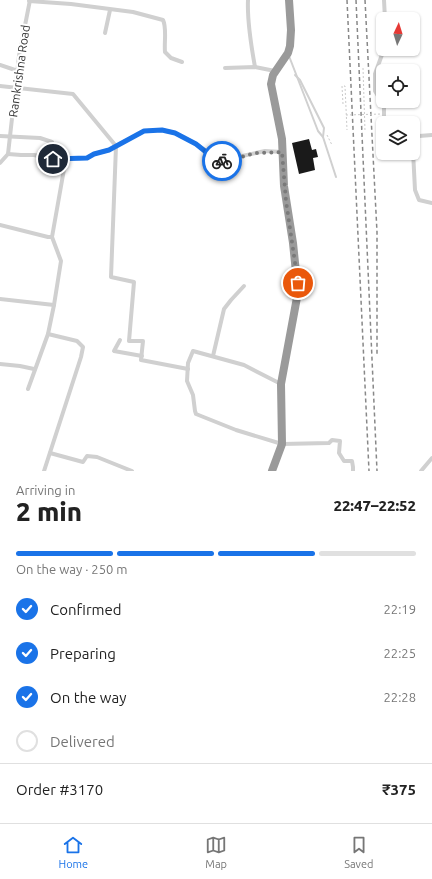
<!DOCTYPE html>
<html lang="en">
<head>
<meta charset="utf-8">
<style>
	:root { --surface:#fff; --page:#f2f2f2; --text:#222; --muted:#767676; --line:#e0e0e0; --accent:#1a73e8 }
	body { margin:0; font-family:Ubuntu,sans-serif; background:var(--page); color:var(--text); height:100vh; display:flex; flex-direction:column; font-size:15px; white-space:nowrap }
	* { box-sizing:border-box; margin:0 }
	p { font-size:13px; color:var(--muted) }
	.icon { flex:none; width:22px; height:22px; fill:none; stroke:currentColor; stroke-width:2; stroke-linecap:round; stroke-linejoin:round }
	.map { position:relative; height:471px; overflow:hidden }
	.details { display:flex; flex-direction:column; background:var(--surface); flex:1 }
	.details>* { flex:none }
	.needle { width:26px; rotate:4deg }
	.fabs { position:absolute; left:376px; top:12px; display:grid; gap:8px }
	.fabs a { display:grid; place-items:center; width:44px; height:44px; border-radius:6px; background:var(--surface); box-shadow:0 1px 3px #0004; font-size:20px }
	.pin { position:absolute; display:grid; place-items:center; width:34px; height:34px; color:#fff; margin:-17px; border:2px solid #fff; border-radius:50%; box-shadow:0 1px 4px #0007 }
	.courier { position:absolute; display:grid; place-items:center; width:40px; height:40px; margin:-20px; border:3px solid #1a73e8; border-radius:50%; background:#fff; color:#222; box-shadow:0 1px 5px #0007 }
	.summary em { font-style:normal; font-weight:800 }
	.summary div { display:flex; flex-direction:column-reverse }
	.summary { display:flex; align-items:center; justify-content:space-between; height:68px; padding:0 16px }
	h1 { font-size:26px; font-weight:800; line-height:30px }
	.bar { display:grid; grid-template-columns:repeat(4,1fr); gap:6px 4px; align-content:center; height:48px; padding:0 16px }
	.bar i { height:5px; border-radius:3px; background:var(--line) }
	.bar .on { background:var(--accent) }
	.bar p { grid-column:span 4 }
	.line { display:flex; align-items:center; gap:10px; padding:0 16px; border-top:1px solid var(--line) }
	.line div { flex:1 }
	ol { padding:0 16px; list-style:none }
	li { display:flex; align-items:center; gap:12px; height:44px }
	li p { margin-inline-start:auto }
	li .icon { padding:4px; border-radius:50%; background:var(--accent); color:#fff; stroke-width:4 }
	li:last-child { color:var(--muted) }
	li i { width:22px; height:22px; border:2px solid var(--line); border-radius:50% }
	.tabs { display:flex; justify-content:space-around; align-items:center; height:56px; border-top:1px solid var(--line); background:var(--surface); font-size:11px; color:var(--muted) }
	.tabs a { display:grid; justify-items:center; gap:2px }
	.tabs .on { color:var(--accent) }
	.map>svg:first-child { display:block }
	.building { fill:#1a1a1a }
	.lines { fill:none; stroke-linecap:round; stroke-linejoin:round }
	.path { stroke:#cacaca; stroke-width:1; stroke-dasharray:2 2; stroke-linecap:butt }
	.lane { stroke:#d0d0d0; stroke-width:2 }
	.street { stroke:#d0d0d0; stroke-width:4 }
	.highway { stroke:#9a9a9a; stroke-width:8 }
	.rail { stroke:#888; stroke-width:1.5; stroke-dasharray:4 3; stroke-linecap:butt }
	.path-bridge { stroke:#cacaca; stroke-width:1; stroke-dasharray:2 2; stroke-linecap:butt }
	.done { stroke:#7a7a7a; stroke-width:4; stroke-dasharray:0 7.2 }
	.route { stroke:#1a73e8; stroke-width:5 }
	.labels { text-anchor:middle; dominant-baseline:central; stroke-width:4; stroke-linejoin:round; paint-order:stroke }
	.street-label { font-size:12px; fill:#333; stroke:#fff }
</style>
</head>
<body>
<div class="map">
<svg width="432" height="471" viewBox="0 0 432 471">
	<rect width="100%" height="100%" fill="#fff"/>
	<polygon class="building" points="309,139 312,150 316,149 318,157 313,158 315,170 299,174 292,143"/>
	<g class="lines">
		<g class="path">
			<polyline points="363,68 365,131"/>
			<polyline points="343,104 342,86 345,86 347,130"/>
			<polyline points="327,135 332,145"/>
		</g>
		<g class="lane">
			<polyline points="289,56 318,131 323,137"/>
			<polyline points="295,75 300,80 324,128 323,137 336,177"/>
		</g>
		<g class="street">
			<path d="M248,0C247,22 251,45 255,67"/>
			<polyline points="384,0 385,19"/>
			<path d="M29,1L71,4L133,12L163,20C167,28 164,42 165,52L171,58L182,62"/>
			<polyline points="105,33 110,10"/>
			<polyline points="0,65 18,71"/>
			<polyline points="225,68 255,67 275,71"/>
			<polyline points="0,86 73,94 116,146 111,277 134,282 129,341 143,341 141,360 188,369"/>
			<polyline points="384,123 384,106 375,91 375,74 384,49"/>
			<polyline points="0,136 40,138 52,142"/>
			<polyline points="413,146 414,140 419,136 432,135"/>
			<polyline points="413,151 415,190 419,200 432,203"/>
			<polyline points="8,154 21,155 34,155 53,159 87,158 94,154 109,150 144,131 162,130 175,133 196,144 219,160 226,161 233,158 265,151 282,152"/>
			<polyline points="0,163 8,154 19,56 30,0"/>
			<polyline points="0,225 48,237 52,237"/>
			<polyline points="0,299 54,305"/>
			<polyline points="120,340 114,351 142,356"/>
			<polyline points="213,356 224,309 231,300 244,286"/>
			<polyline points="0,364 20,366 34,369"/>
			<polyline points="281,384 244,365 193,351 188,363 187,381 193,395 195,411 196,414 236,430 282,444 329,443 332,440 340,441 339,453 344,461 352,461 353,467 353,471"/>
			<polyline points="28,389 48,334 54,305 61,261 52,237 66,158"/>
			<polyline points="50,453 83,462 87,456 97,457 132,471"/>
			<polyline points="44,471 81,357 83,347 77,341 48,334"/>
			<polyline points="421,471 432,458"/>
		</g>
		<polyline class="highway" points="272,471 282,444 281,384 298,292 293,243 284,186 282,139 271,84 273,75 288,53 290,46 291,30 289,0"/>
		<g class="rail">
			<polyline points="347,0 369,471"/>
			<polyline points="356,0 377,471"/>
			<polyline points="365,0 377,232 377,356"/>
		</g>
		<polyline class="path-bridge" points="346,115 382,114"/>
	</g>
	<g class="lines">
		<polyline class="done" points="222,161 226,161 256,153 282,152 286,201 298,283"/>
		<polyline class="route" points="53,159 87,158 94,154 109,150 144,131 162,130 175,133 196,144 211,156 219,160 222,161"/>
	</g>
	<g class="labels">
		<g class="street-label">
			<text transform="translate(19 71) rotate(-82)">Ramkrishna Road</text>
		</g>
	</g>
</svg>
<div class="fabs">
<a><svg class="needle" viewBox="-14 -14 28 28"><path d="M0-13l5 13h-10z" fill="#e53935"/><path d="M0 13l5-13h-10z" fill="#767676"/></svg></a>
<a><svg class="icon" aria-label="locate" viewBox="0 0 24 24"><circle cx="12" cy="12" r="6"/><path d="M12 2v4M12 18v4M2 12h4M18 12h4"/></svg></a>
<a><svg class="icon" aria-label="layers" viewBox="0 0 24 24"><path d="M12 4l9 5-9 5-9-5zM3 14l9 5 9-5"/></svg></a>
</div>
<div class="pin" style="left:298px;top:283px;background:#ea580c"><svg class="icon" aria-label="bag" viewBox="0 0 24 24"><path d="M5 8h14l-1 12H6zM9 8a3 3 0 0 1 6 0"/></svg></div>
<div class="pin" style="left:53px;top:159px;background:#1f2937"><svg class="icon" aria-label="home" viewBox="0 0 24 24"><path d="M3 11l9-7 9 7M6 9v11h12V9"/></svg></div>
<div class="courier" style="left:222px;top:161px"><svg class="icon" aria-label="bike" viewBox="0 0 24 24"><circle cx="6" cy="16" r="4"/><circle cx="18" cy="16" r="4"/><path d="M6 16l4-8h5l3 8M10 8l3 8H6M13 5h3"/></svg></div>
</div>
<section class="details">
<div class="summary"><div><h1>2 min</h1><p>Arriving in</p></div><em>22:47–22:52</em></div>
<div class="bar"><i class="on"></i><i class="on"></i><i class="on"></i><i></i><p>On the way · 250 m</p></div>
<ol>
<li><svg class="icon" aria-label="check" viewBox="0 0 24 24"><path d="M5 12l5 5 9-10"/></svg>Confirmed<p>22:19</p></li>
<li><svg class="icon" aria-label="check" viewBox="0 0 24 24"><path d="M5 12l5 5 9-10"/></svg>Preparing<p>22:25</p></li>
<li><svg class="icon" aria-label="check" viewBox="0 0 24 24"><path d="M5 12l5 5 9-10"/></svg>On the way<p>22:28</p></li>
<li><i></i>Delivered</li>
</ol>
<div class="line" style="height:52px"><div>Order #3170</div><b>₹375</b></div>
</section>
<nav class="tabs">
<a class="on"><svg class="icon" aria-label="home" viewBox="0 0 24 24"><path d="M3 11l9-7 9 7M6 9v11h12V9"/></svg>Home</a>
<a><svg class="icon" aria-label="map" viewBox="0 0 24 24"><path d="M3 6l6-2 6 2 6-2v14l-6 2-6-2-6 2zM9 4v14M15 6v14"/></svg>Map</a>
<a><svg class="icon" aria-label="saved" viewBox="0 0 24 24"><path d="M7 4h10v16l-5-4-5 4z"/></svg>Saved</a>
</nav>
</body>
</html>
